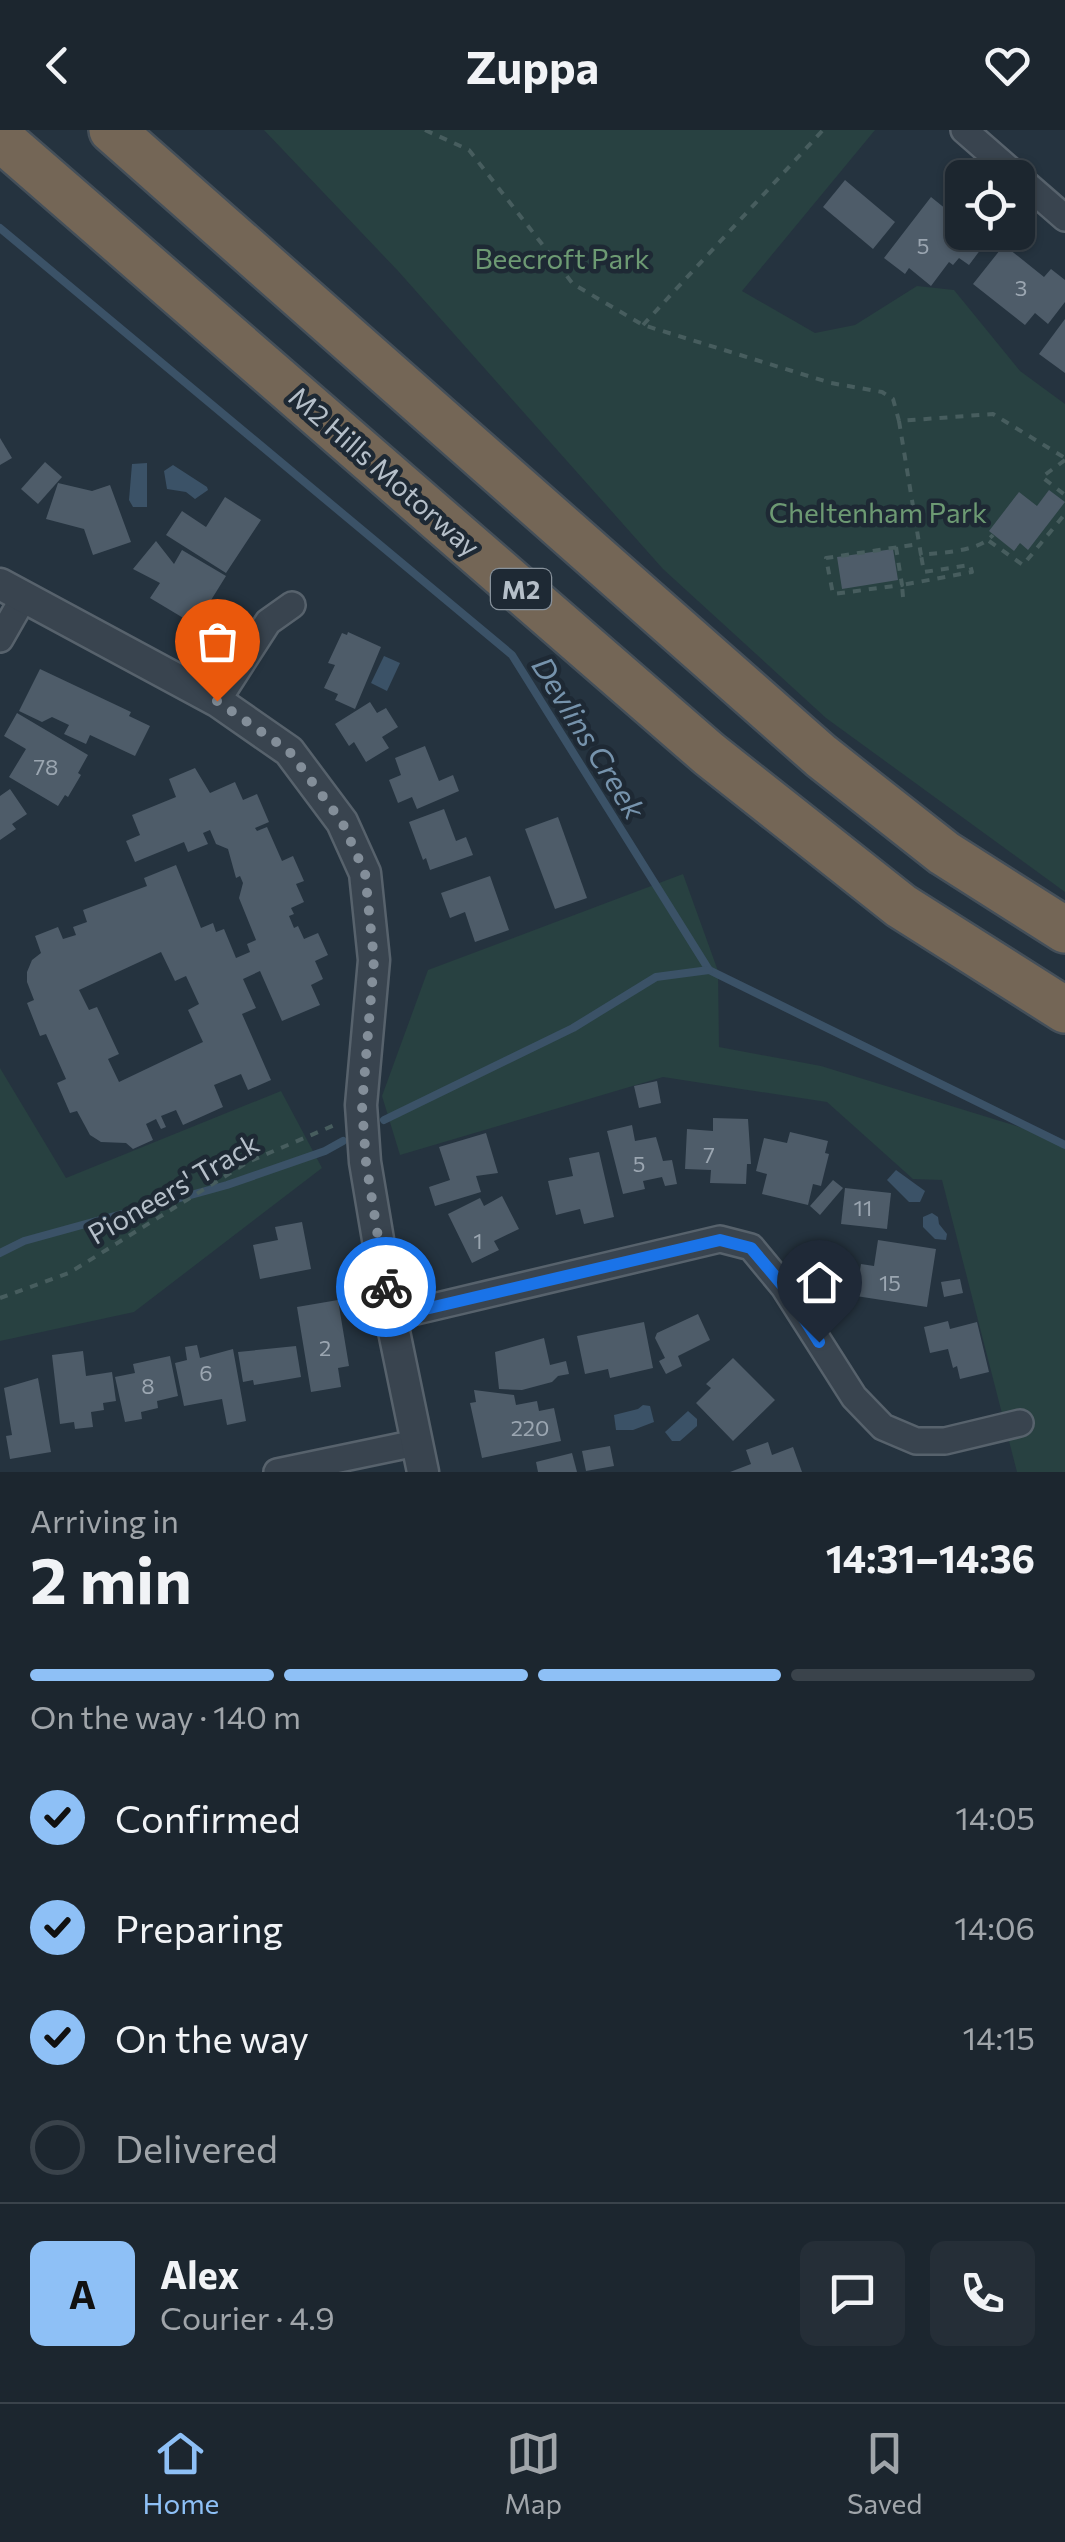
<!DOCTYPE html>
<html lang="en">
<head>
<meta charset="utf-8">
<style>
	:root { --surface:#1c262f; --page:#252e37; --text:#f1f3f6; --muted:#a0a5aa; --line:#3a434b; --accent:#8ec0f6 }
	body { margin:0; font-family:Commissioner,sans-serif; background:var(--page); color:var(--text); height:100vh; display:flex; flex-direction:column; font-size:38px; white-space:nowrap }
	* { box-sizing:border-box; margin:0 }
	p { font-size:32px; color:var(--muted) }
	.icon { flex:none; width:55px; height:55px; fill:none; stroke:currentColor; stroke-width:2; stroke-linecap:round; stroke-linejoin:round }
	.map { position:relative; height:1342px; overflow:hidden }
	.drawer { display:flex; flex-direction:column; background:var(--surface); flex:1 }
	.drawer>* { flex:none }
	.buttons { position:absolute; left:945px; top:30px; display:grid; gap:20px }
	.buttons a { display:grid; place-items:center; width:90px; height:90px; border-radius:15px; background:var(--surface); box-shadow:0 2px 8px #0004,0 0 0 2px var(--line); font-size:50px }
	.pin { position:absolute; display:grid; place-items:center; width:85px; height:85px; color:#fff; margin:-102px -42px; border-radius:50% 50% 50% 0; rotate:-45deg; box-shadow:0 0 10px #0007 }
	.pin .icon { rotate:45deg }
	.courier { position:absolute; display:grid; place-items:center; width:100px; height:100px; margin:-50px; border:8px solid #1a73e8; border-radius:50%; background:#fff; color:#222; box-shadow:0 2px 12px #0007 }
	.overview em { font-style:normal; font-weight:700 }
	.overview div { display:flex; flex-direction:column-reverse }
	.overview { display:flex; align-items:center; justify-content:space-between; height:170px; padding:0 30px }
	h1 { font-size:65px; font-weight:700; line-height:75px }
	.bar { display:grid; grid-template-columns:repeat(4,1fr); gap:15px 10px; align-content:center; height:120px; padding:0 30px }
	.bar i { height:12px; border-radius:8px; background:var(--line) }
	.bar .selected { background:var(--accent) }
	.bar p { grid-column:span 4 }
	.line { display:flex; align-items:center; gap:25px; padding:0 30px; border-top:2px solid var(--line) }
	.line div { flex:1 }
	.round { display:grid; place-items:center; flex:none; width:105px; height:105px; border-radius:15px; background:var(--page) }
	ol { padding:0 30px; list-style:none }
	li { display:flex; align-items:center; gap:30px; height:110px }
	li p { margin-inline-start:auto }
	li .icon { padding:10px; border-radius:50%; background:var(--accent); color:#111; stroke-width:4 }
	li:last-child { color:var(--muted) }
	li i { width:55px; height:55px; border:5px solid var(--line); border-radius:50% }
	header { display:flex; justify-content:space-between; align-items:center; height:130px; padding:0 30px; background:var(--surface); font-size:45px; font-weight:700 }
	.tabs { display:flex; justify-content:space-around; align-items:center; height:140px; border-top:2px solid var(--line); background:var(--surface); font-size:28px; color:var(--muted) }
	.tabs a { display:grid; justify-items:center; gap:5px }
	.tabs .selected { color:var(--accent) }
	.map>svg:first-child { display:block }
	.green { fill:#284141 }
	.water { fill:#3b5267 }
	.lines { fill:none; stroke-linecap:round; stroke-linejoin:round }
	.stream { stroke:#3b5267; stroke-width:8 }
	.building { fill:#4e5c69; fill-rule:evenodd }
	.minor-casing { stroke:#57626c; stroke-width:30 }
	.tertiary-casing { stroke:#57626c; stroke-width:35 }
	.motorway-casing { stroke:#444f59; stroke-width:50 }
	.path { stroke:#475d5e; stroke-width:4; stroke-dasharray:8 8; stroke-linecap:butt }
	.minor { stroke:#39444f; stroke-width:25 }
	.tertiary { stroke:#39444f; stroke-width:30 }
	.motorway { stroke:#746656; stroke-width:45 }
	.done { stroke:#838e99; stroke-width:10; stroke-dasharray:0 18 }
	.route { stroke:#1a73e8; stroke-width:12 }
	.labels { text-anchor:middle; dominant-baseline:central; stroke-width:9; stroke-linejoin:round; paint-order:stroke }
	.number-label { font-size:22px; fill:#9ba6b1 }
	.shield { fill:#1e2934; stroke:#88929c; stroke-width:2.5 }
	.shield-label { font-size:25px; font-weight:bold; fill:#b5bfc9 }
	.park-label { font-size:28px; fill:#6d9a73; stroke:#1e2934 }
	.street-label { font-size:28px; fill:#b5bfc9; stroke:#1e2934 }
	.water-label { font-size:30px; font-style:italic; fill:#7693ac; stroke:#1e2934 }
</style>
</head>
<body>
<header><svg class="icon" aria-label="back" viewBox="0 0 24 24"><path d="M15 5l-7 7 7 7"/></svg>Zuppa<svg class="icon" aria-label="heart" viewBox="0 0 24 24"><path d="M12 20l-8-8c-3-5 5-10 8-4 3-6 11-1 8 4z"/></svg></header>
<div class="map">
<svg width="1065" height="1342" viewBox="0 0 1065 1342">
	<rect width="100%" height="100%" fill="#25333f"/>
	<g class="green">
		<polygon points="264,0 875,0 742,161 815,203 855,195 917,156 954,160 1020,241 1065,274 1065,762 826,588 663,439 399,142"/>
		<polygon points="683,744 718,841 719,917 821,936 1065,1011 1065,1342 1017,1342 942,1050 913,1049 827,972 663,947 400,1025 382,966 428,840"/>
		<polygon points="0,938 66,1048 281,961 322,1038 134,1182 0,1211"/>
	</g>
	<g class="water">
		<polygon points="147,333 147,377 133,377 129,370 132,334"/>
		<polygon points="173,335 207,357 208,360 195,369 186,362 167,359 164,341"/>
		<polygon points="384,526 400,533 387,561 371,553"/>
		<polygon points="896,1040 925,1061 920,1072 909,1072 887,1050"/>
		<polygon points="932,1083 938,1087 939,1094 947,1104 946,1110 935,1109 923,1097 923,1087"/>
		<polygon points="643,1275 650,1276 654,1292 633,1300 616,1300 614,1285 638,1279"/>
		<polygon points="688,1281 697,1289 697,1296 680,1311 672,1311 665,1302"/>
	</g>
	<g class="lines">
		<g class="stream">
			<polyline points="0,98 512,525 709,840 1065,1015"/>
			<polyline points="384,990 573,898 656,847 709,840"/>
			<polyline points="0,1123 24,1111 227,1055 325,1021 343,1011"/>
		</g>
	</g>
	<g class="building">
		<polygon points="845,50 895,92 873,119 823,77"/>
		<polygon points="931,67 962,92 962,102 976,102 987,111 969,135 959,128 953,135 949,132 931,156 909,138 905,144 884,128"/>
		<polygon points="1004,115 1044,147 1051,139 1065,150 1065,172 1048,194 1035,183 1025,195 973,154"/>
		<polygon points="1065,189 1065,243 1039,224"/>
		<polygon points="0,308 12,328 0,335"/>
		<polygon points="45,332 62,347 38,374 21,359"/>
		<polygon points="58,353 92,361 110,355 131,412 93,425 84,399 46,389"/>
		<polygon points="1049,360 1065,372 1028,420 1020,413 1014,421 989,401 1019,362 1037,376"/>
		<polygon points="225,367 261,390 226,443 166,405 182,381 206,397"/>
		<polygon points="156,411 174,434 182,420 226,446 208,475 200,475 190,492 150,468 160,453 133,439"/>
		<polygon points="893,419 898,450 842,459 837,427"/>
		<polygon points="348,502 381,517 355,579 335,570 338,564 324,558 335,535 328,533 342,503 347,505"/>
		<polygon points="40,539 131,582 129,586 150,596 135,626 90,605 86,614 64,604 69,595 52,587 42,592 19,581"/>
		<polygon points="370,572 377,583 386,578 398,597 382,607 389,618 366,632 354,612 349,616 335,594"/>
		<polygon points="17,583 88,625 78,643 81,645 68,667 65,665 58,676 9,647 26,619 4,606"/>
		<polygon points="425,616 439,651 453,645 459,661 417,679 412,667 398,673 389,650 401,645 395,628"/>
		<path d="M195,638L210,663L235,652L243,670L257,664L269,692L255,698L257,701L267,697L282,731L293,726L304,751L296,754L304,772L291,778L294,784L289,786L294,798L298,796L304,809L318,803L328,825L315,831L323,849L311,855L320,875L282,891L260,841L243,849L256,878L242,884L271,950L248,960L241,944L214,955L223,977L183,995L176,980L161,986L166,997L161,999L156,989L146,994L153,1010L133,1019L126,1013L101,1012L90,1005L77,981L70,983L57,953L66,949L46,904L40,906L27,873L34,870L27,852V842L32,830L41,823L35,806L58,797L63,809L76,805L73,797L87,792L83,780L147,756L144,748L176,735L201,798L213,793L216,802L224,799L236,828L250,822L247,814L256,810L239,768L243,753L240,746L236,748L228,719L216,714L210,700L203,703L208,714L188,722L184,712L135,732L126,711L140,705L132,685L176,667L169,649ZM161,822L175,851L186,846L199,874L188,880L203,912L119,952L108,929L119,924L97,877L89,880L79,860Z"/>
		<polygon points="10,659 27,684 12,694 16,699 0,710 0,666"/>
		<polygon points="444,679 456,711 466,707 473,725 430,740 426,728 423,730 409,692"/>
		<polygon points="558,687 587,768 555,779 525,699"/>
		<polygon points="490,746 509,800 475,812 465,782 450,788 441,763"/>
		<polygon points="657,951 661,973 639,978 634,956"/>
		<polygon points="713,988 748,989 751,1034 747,1034 746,1054 710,1053 711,1040 685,1039 687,999 713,1001"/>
		<polygon points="632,995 635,1011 656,1007 663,1031 672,1030 677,1054 665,1056 662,1047 643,1051 645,1059 623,1064 607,1001"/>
		<polygon points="790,1002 828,1011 825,1023 829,1024 821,1056 813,1054 808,1075 762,1064 767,1044 756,1041 764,1008 787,1013"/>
		<polygon points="486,1003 498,1043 476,1046 481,1062 435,1076 429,1057 450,1050 439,1017"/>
		<polygon points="599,1022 614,1087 584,1094 580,1079 556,1085 548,1051 573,1046 569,1028"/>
		<polygon points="833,1050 843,1058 820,1085 810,1076"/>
		<polygon points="845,1058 891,1063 887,1099 841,1094"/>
		<polygon points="502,1066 519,1099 494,1111 499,1120 472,1133 448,1084 480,1068 484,1076"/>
		<polygon points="302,1092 311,1139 260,1149 253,1115 278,1110 275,1097"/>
		<polygon points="878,1110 936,1119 927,1177 856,1166 861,1134 874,1136"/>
		<polygon points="960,1149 963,1163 944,1167 941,1152"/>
		<polygon points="338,1170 349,1236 338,1238 341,1257 311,1262 297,1177"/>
		<polygon points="698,1184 710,1210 678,1226 682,1236 666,1244 659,1231 665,1228 655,1208 657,1203"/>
		<polygon points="948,1191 950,1199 977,1192 989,1242 960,1249 957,1236 953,1238 948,1219 930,1223 924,1197"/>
		<polygon points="644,1192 653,1238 610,1248 608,1239 585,1244 577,1206"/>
		<polygon points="544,1208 550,1235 566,1231 569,1244 558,1246 552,1252 522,1260 499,1259 495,1222"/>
		<polygon points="197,1215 200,1228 233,1219 246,1291 227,1295 222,1269 184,1276 175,1233 187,1230 185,1217"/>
		<polygon points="296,1216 301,1247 254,1255 253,1250 243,1252 238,1222"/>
		<polygon points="83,1221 86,1246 112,1242 116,1271 103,1273 104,1280 91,1282 93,1297 75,1299 74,1292 60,1294 52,1225"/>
		<polygon points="170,1226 178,1266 157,1271 158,1278 141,1282 142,1289 125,1292 115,1247 135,1243 133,1234"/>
		<polygon points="733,1228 775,1270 733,1311 696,1273 711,1258 706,1254"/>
		<polygon points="38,1248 51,1322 10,1329 6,1306 12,1305 4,1258"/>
		<polygon points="474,1260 514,1265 516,1275 537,1271 539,1281 554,1278 561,1311 482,1328 470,1273 476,1272"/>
		<polygon points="768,1312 772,1325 793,1317 802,1342 730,1342 751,1334 746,1320"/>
		<polygon points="610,1316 614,1336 586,1341 582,1321"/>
		<polygon points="572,1323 577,1342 538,1342 536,1332"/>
	</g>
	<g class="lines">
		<g class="minor-casing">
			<g id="minor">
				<polyline points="964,0 1065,88"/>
				<polyline points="0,509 24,467"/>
				<polyline points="217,571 268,492 292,475"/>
				<polyline points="391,1187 720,1109 751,1117 784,1157 854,1267 883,1297 916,1311 945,1311 1020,1293"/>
				<polyline points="277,1342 416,1313"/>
			</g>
		</g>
		<g class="tertiary-casing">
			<polyline id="tertiary" points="0,454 217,571 289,621 342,692 365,743 374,830 361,975 365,1032 391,1187 423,1342"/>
		</g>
		<g class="motorway-casing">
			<g id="motorway">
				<polyline points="112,0 821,626 944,723 1065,800"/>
				<polyline points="0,8 709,624 901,776 1065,880"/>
			</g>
		</g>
		<g class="path">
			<polyline points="425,0 469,20 573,154 643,195 831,253 882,262 893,269 899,291 993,284 1065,328"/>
			<polyline points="643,195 823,0"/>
			<path d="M899,291L921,425C944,422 978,422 993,405"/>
			<polyline points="1065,330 1042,347 1065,365"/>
			<polyline points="989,411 1023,435 1065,384"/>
			<polyline points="896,417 902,455 833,464 826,428 919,414"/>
			<polyline points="903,467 902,455 972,442 970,435 924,442 921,425"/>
			<polyline points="0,1168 69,1143 248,1032 337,994"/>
		</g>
		<use href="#minor" class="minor"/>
		<use href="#tertiary" class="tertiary"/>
		<use href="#motorway" class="motorway"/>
	</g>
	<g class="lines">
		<polyline class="done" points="217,571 289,621 342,692 365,743 374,830 362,976 366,1032 386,1157"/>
		<polyline class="route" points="386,1157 391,1187 720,1110 751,1118 784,1157 819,1212"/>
	</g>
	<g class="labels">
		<g class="number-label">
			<text x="923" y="115">5</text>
			<text x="1021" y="157">3</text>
			<text x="46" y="636">78</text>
			<text x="709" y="1024">7</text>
			<text x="639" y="1033">5</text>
			<text x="863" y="1077">11</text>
			<text x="478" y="1110">1</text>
			<text x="890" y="1152">15</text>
			<text x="325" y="1217">2</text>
			<text x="206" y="1242">6</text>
			<text x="148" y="1255">8</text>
			<text x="530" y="1297">220</text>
		</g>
		<rect class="shield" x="491" y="439" width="60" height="40" rx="8"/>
		<g class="shield-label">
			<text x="521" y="459">M2</text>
		</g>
		<g class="park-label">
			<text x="562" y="128">Beecroft Park</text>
			<text x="878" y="382">Cheltenham Park</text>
		</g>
		<g class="street-label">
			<text transform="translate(385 341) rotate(41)">M2 Hills Motorway</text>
			<text transform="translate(173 1058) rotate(-30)">Pioneers' Track</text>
		</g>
		<g class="water-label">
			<text transform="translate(590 607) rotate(58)">Devlins Creek</text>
		</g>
	</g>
</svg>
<div class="buttons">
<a><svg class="icon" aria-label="locate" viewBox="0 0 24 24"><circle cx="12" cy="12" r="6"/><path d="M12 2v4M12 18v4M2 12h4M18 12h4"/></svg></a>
</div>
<div class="pin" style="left:217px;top:571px;background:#ea580c"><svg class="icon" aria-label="bag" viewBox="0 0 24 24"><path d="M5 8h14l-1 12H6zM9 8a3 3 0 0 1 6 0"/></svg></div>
<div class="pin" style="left:819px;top:1212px;background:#1f2937"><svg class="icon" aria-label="home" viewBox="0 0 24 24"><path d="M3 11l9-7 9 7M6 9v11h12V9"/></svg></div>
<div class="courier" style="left:386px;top:1157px"><svg class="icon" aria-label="bike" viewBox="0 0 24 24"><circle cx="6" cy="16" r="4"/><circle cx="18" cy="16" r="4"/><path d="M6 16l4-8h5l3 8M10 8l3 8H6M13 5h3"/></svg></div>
</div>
<section class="drawer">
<div class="overview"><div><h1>2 min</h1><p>Arriving in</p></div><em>14:31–14:36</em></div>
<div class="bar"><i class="selected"></i><i class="selected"></i><i class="selected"></i><i></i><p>On the way · 140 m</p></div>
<ol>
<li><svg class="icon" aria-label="check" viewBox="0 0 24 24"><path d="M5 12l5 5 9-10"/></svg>Confirmed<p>14:05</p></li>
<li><svg class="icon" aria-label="check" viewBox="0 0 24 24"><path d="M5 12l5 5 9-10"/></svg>Preparing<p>14:06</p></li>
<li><svg class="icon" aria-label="check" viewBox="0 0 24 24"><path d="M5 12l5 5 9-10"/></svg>On the way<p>14:15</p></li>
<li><i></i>Delivered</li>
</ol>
<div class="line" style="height:180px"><b class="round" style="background:var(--accent);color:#111">A</b><div><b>Alex</b><p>Courier · 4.9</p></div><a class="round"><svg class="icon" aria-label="chat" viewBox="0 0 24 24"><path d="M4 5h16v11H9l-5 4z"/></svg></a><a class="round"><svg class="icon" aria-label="phone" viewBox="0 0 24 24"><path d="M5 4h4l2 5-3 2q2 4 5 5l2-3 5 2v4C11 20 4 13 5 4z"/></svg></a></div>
</section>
<nav class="tabs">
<a class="selected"><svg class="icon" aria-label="home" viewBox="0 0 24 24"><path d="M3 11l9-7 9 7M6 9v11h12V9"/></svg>Home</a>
<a><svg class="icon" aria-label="map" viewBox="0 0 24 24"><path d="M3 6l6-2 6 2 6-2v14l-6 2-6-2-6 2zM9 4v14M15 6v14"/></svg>Map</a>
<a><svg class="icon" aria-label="saved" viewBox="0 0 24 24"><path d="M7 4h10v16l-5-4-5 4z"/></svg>Saved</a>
</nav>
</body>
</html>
